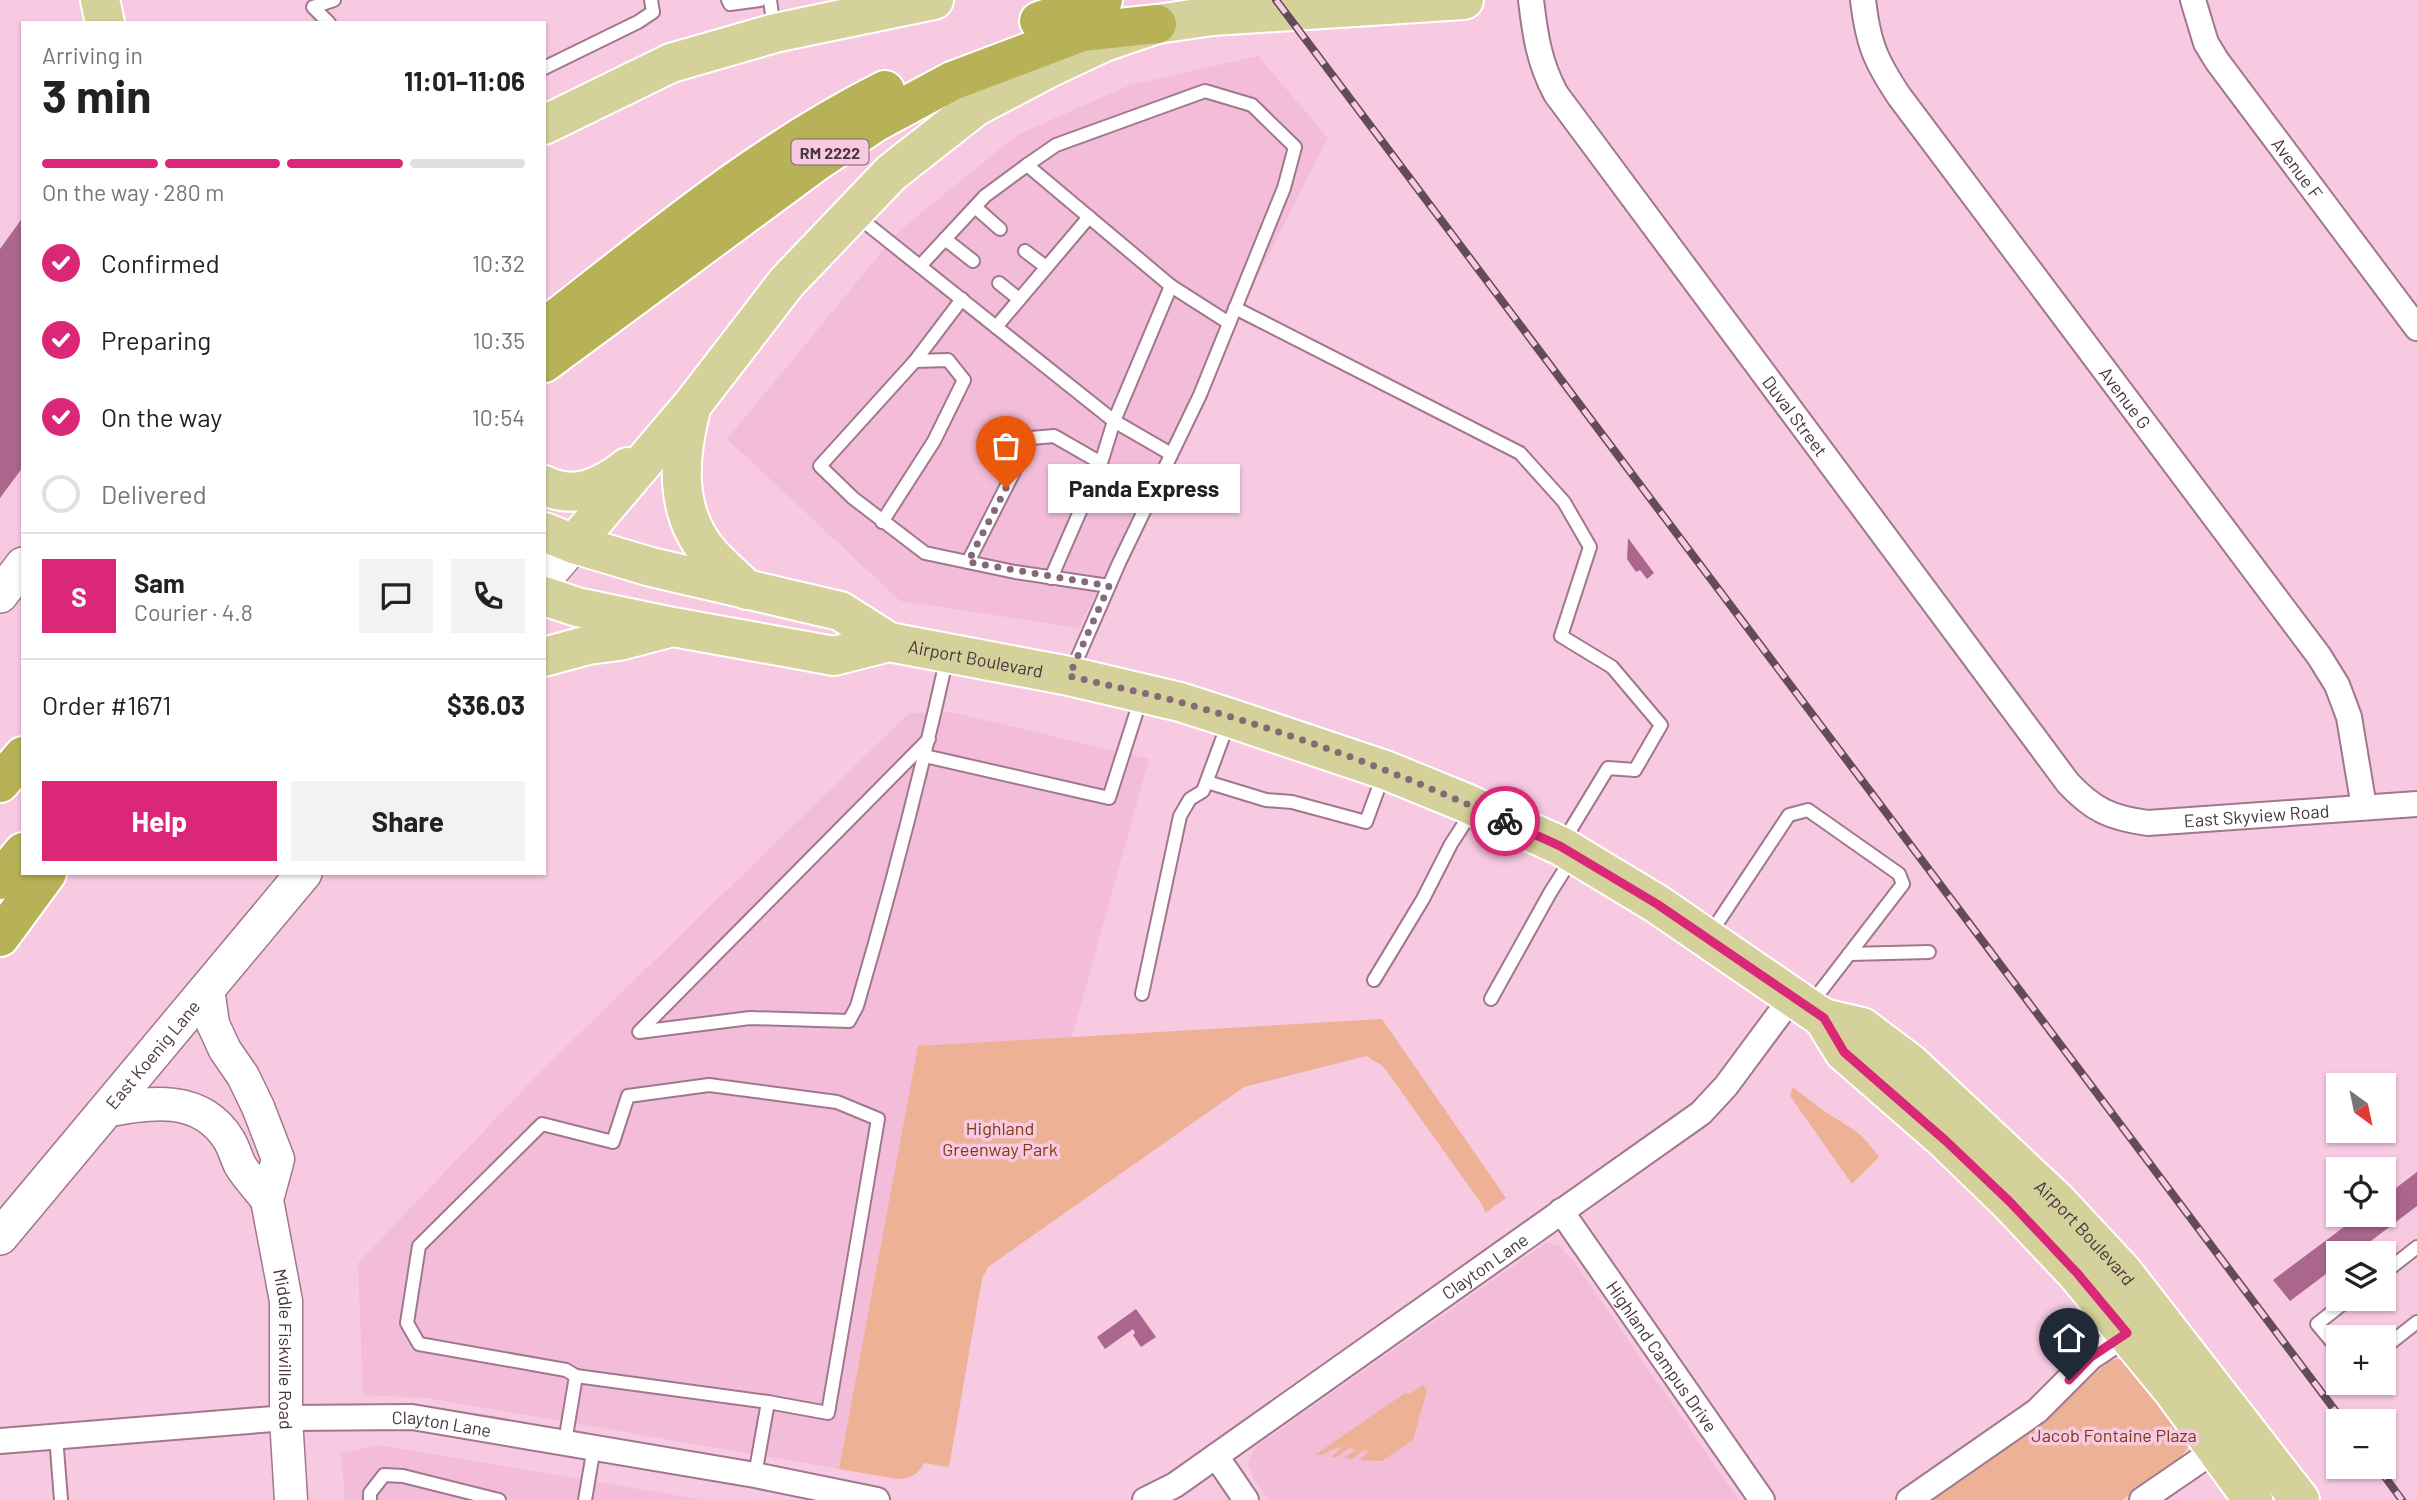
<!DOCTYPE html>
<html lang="en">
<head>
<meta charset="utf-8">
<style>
	:root { --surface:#fff; --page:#f2f2f2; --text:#222; --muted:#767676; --line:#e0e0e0; --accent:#db2777 }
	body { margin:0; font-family:Barlow,sans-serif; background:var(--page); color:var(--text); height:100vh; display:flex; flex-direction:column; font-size:26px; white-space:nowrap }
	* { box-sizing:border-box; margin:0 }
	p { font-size:23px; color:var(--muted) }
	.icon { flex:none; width:38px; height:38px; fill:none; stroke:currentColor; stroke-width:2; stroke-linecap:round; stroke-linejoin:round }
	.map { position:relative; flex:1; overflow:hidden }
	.sheet { position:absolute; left:21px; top:21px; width:525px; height:854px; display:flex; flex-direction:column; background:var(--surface); border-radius:0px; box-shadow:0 2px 5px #0004 }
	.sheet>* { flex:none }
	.needle { width:46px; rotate:147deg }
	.controls { position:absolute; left:2326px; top:1073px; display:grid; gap:14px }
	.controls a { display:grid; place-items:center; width:70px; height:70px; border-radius:0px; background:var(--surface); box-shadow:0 2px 5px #0004; font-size:35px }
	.pin { position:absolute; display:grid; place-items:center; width:60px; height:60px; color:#fff; margin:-72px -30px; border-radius:50% 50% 50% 0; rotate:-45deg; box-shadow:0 0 7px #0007 }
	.pin .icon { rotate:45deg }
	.courier { position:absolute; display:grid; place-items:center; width:70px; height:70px; margin:-35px; border:5px solid #db2777; border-radius:50%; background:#fff; color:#222; box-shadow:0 2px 9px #0007 }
	.bubble { position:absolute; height:49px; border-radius:0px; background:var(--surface); box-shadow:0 2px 5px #0004; font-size:23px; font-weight:700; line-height:49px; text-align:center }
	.head em { font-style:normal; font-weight:700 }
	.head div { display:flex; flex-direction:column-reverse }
	.head { display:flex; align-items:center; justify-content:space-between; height:119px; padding:0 21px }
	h1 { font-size:46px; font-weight:700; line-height:52px }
	.bar { display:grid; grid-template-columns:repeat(4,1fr); gap:10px 7px; align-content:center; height:84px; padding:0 21px }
	.bar i { height:9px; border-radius:5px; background:var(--line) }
	.bar .current { background:var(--accent) }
	.bar p { grid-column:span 4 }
	.line { display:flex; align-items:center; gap:18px; padding:0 21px; border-top:2px solid var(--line) }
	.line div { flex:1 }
	.round { display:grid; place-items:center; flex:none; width:74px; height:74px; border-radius:0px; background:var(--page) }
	ol { padding:0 21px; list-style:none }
	li { display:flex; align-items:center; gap:21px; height:77px }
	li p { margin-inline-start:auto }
	li .icon { padding:7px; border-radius:50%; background:var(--accent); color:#fff; stroke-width:4 }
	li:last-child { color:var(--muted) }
	li i { width:38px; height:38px; border:4px solid var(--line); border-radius:50% }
	.button { display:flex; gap:14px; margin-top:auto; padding:14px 21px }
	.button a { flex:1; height:80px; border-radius:0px; background:var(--accent); color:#fff; font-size:28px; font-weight:700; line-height:80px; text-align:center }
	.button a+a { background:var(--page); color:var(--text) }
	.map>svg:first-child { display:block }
	.built { fill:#f3bdda }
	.green { fill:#edb195 }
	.water { fill:#aa668c }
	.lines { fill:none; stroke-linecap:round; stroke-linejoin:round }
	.service-casing { stroke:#a1778e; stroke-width:16 }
	.minor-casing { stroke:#a1778e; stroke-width:28 }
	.tertiary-casing { stroke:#a1778e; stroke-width:35 }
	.secondary-casing { stroke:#a1778e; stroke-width:38 }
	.primary-casing { stroke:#fff; stroke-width:42 }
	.motorway-casing { stroke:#fff; stroke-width:42 }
	.service { stroke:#fff; stroke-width:12 }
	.minor { stroke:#fff; stroke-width:24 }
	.tertiary { stroke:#fff; stroke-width:32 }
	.secondary { stroke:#fff; stroke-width:35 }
	.primary { stroke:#d4d19a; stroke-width:38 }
	.motorway { stroke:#b7b257; stroke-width:38 }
	.rail-casing { stroke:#634c58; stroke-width:8 }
	.rail { stroke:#f8cae2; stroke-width:5; stroke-dasharray:16; stroke-linecap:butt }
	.done { stroke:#866978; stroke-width:7; stroke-dasharray:0 12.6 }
	.route { stroke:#db2777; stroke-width:9 }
	.labels { text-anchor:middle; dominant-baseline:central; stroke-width:7; stroke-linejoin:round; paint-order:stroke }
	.shield { fill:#f8cae2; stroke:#7d6270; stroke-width:2 }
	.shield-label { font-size:16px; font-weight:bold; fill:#48353f }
	.street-label { font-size:18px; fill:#48353f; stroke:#f8cae2 }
	.park-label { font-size:18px; fill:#7d3a17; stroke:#f8cae2 }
</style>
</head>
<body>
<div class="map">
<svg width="2417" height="1500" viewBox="0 0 2417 1500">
	<rect width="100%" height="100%" fill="#f8cae2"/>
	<g class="built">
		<polygon points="1258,56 1328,138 1079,628 900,601 727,439 899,231 1017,135 1130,85"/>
		<polygon points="951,712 1149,759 1072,1037 918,1047 839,1469 427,1398 363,1395 358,1263 545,1067 909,713"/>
		<polygon points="1546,1243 1558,1245 1572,1259 1739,1500 1269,1500 1254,1479 1248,1466 1249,1459 1258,1445"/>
		<polygon points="378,1445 704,1500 345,1500 341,1453"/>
	</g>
	<g class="green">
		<path d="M1382,1019L1506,1198L1485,1213L1483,1206L1383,1066L1366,1056L1244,1087L988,1267L982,1279L949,1467L924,1463C918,1475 910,1479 897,1479L839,1469L918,1046Z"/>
		<path d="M1793,1087C1803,1095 1813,1103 1824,1111C1850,1128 1860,1130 1879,1157L1852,1184L1790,1096Z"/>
		<polygon points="2118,1359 2126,1362 2188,1436 2189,1446 2179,1460 2122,1500 1934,1500 2036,1428 2101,1368 2109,1361"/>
		<path d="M1423,1385L1427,1391L1413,1440L1382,1461L1360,1460L1369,1451L1364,1450L1352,1459L1344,1458L1355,1450L1349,1448L1337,1457H1331L1342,1447C1332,1447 1327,1456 1315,1455L1405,1393L1410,1394Z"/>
	</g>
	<g class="water">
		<polygon points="23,217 23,467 0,498 0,249"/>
		<polygon points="1628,538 1654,573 1647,579 1640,570 1636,572 1627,559"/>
		<polygon points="2417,1172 2417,1206 2355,1253 2338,1253 2338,1265 2290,1301 2273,1280 2360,1215 2384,1214 2384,1197"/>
		<polygon points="1136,1309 1156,1337 1141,1347 1133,1335 1135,1333 1133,1329 1105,1349 1097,1337"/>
	</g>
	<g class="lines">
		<g class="service-casing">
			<g id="service">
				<polyline points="728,0 730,4 760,0"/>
				<polyline points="770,0 774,29"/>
				<polyline points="329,23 313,7 334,0"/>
				<polyline points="544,68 638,22 653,12 651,0"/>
				<polyline points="975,207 1000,229"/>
				<polyline points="857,216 1114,421 1171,454"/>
				<polyline points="945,239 973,261"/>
				<polyline points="1025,251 1046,267"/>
				<polyline points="920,266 985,196 1027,165"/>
				<polyline points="999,283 1019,299"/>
				<polyline points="1171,286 1229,323"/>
				<polyline points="1235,308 1520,453 1564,502 1590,547 1561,636 1612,667 1661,725 1635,770 1608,768 1563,842"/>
				<polyline points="996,327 1089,217"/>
				<polyline points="915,361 962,299"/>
				<polyline points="882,522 934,441 964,380 948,360 915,361 820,466 853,498 925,553 1015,572 1109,586"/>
				<polyline points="968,562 1031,438 1054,436 1101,463"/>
				<polyline points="1051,578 1101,463 1114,421 1171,286 1027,165 1056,145 1205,91 1252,105 1295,147 1284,188 1200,395 1119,563 1071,673"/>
				<path d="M929,739L639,1032L750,1018L849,1021L857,1006C891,890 921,774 947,657"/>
				<polyline points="925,756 1109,798 1141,698"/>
				<polyline points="1207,782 1266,800 1292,802 1366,822 1384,773"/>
				<polyline points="1710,934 1789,815 1808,810 1899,874 1903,884 1810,1005"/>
				<polyline points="1849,954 1929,952"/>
				<polyline points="1374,980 1423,899 1451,844 1473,810"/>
				<polyline points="1142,994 1180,816 1190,799 1203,791 1229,721"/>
				<polyline points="1491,999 1550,893 1572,858"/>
				<polyline points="2384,1273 2417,1247"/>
				<polyline points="2384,1348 2417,1322"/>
				<polyline points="2338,1349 2317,1324 2350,1298"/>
				<polyline points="576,1376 768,1402"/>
				<polyline points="56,1436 61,1500"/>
				<polyline points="565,1442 576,1376 566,1370 419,1344 407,1323 419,1246 542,1124 613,1142 628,1096 709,1085 837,1102 878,1119 828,1413 768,1402 755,1475"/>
				<polyline points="370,1500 370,1493 384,1475 403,1476 499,1500"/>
				<polyline points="585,1500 594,1447"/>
			</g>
		</g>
		<g class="minor-casing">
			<g id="minor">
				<path id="s1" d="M1531,0C1535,34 1539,63 1556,94L2068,783C2093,810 2111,818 2148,823L2417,804"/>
				<path id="s2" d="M1863,0C1868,43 1875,60 1899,96L2319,656L2337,685L2349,717L2364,807"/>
				<path id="s3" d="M2193,0L2206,43L2217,61L2417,328"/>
				<path id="s4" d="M1561,1211L1762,1500"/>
				<path id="s5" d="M0,1441L286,1418L412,1417L755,1475L877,1500"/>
				<polyline points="1216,1456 1246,1500"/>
				<path id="s6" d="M1145,1500L1175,1485L1701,1113L1726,1086L1792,997"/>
				<polyline points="1909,1500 2037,1411 2091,1357 2127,1333"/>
				<polyline points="2142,1500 2215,1450"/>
			</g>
		</g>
		<g class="tertiary-casing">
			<g id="tertiary">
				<path id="s7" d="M208,988L213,1024L225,1050L243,1076L258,1107L278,1159L267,1200L286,1301V1418L291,1500"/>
				<path d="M105,1111C150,1102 201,1094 229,1140C234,1148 236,1157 240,1165C248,1178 259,1189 267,1200"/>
			</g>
		</g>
		<g class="secondary-casing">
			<g id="secondary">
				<polyline points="544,579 574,544"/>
				<polyline points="0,595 23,565"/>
				<path id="s8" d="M0,1237L304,873"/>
			</g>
		</g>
		<g class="primary-casing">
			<g id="primary">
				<polyline points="100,0 105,23"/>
				<polyline points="544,125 671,63 775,33 934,0"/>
				<path d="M691,409C678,459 674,514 711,555C722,567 735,578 747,590"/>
				<path d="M544,485C575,501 604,486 628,467"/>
				<path id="s9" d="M544,532L574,544L651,567L840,611L889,642L1069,676L1180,702L1230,718L1385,770L1466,803L1561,846L1657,904L1823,1018L1862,1027L1911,1064L2056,1200L2123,1272L2300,1500"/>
				<polyline points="574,544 693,404 787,282 891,173 975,107 1051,67 1104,42 1157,24 1213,16 1464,0"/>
				<polyline points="544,596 577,607 673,627 834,656 889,642"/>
				<polyline points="544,657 588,645 619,641 665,629"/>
				<polyline points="1823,1018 1844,1052 1946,1141 2009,1202 2076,1273 2174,1392 2253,1500"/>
			</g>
		</g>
		<g class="motorway-casing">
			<g id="motorway">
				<polyline points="1039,21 1103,0"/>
				<path d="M544,328C655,242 759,153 885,90"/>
				<polyline points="544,363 816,162 876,122 952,81 1082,32 1157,24"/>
				<polyline points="0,783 23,756"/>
				<polyline points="0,880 23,852"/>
				<polyline points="0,937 47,873"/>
			</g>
		</g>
		<use href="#service" class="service"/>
		<use href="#minor" class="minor"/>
		<use href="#tertiary" class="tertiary"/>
		<use href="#secondary" class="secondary"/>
		<use href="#primary" class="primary"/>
		<use href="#motorway" class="motorway"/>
		<g class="rail-casing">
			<g id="rail">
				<polyline points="1276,0 2343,1421"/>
				<polyline points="2377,1466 2402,1500"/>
			</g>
		</g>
		<use href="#rail" class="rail"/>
	</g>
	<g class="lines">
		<path class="done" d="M1006,488L968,562L1109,586L1069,676C1106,685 1142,692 1179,702C1290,732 1400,773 1505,821"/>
		<polyline class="route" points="1505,821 1560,846 1657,904 1824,1018 1844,1052 1946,1141 2010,1202 2077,1273 2127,1333 2091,1357 2069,1380"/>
	</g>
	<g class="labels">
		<rect class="shield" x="791.5" y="139.5" width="77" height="25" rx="5"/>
		<g class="shield-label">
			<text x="830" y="152">RM 2222</text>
		</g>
		<g class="street-label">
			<text stroke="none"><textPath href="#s3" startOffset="200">Avenue F</textPath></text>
			<text stroke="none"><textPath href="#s2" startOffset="481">Avenue G</textPath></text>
			<text stroke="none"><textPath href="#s1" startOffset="499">Duval Street</textPath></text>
			<text stroke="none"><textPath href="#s9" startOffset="453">Airport Boulevard</textPath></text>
			<text stroke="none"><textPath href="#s1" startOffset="1157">East Skyview Road</textPath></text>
			<text stroke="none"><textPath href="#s8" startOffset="238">East Koenig Lane</textPath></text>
			<text stroke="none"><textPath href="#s9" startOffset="1727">Airport Boulevard</textPath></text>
			<text stroke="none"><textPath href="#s6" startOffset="413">Clayton Lane</textPath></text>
			<text stroke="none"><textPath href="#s7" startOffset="380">Middle Fiskville Road</textPath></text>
			<text stroke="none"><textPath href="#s4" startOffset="177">Highland Campus Drive</textPath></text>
			<text stroke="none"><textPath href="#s5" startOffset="443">Clayton Lane</textPath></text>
		</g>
		<g class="park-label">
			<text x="1000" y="1128">Highland<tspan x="1000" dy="21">Greenway Park</tspan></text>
			<text x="2114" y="1435">Jacob Fontaine Plaza</text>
		</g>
	</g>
</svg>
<div class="controls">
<a><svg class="needle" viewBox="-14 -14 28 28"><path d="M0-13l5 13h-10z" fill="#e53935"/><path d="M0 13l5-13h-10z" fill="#767676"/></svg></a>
<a><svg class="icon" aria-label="locate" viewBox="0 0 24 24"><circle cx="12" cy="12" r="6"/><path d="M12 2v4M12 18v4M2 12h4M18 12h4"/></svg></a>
<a><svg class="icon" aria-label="layers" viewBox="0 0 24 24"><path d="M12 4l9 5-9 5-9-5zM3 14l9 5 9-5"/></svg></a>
<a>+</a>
<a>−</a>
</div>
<div class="pin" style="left:1006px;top:488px;background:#ea580c"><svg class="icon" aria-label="bag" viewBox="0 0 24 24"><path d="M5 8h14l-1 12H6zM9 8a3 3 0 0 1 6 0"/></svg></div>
<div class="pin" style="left:2069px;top:1380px;background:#1f2937"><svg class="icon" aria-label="home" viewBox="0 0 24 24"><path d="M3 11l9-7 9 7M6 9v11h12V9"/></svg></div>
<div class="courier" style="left:1505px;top:821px"><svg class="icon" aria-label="bike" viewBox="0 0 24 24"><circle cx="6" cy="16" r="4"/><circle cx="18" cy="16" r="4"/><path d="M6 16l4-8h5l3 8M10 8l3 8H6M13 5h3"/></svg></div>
<div class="bubble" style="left:1048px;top:464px;width:192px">Panda Express</div>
<section class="sheet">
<div class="head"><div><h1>3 min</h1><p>Arriving in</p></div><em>11:01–11:06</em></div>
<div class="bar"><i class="current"></i><i class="current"></i><i class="current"></i><i></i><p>On the way · 280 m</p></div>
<ol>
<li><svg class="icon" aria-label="check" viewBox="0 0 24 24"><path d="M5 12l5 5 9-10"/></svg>Confirmed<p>10:32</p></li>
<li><svg class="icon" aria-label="check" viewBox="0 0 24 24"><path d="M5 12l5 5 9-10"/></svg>Preparing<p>10:35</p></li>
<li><svg class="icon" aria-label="check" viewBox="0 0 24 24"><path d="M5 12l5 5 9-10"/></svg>On the way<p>10:54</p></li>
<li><i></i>Delivered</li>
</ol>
<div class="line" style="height:126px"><b class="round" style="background:var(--accent);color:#fff">S</b><div><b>Sam</b><p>Courier · 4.8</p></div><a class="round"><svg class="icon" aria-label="chat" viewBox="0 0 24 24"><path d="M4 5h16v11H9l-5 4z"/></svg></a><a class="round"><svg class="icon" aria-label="phone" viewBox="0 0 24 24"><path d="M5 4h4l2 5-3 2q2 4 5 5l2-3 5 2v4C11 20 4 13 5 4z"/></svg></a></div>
<div class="line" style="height:91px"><div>Order #1671</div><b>$36.03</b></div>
<div class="button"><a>Help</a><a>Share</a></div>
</section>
</div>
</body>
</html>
